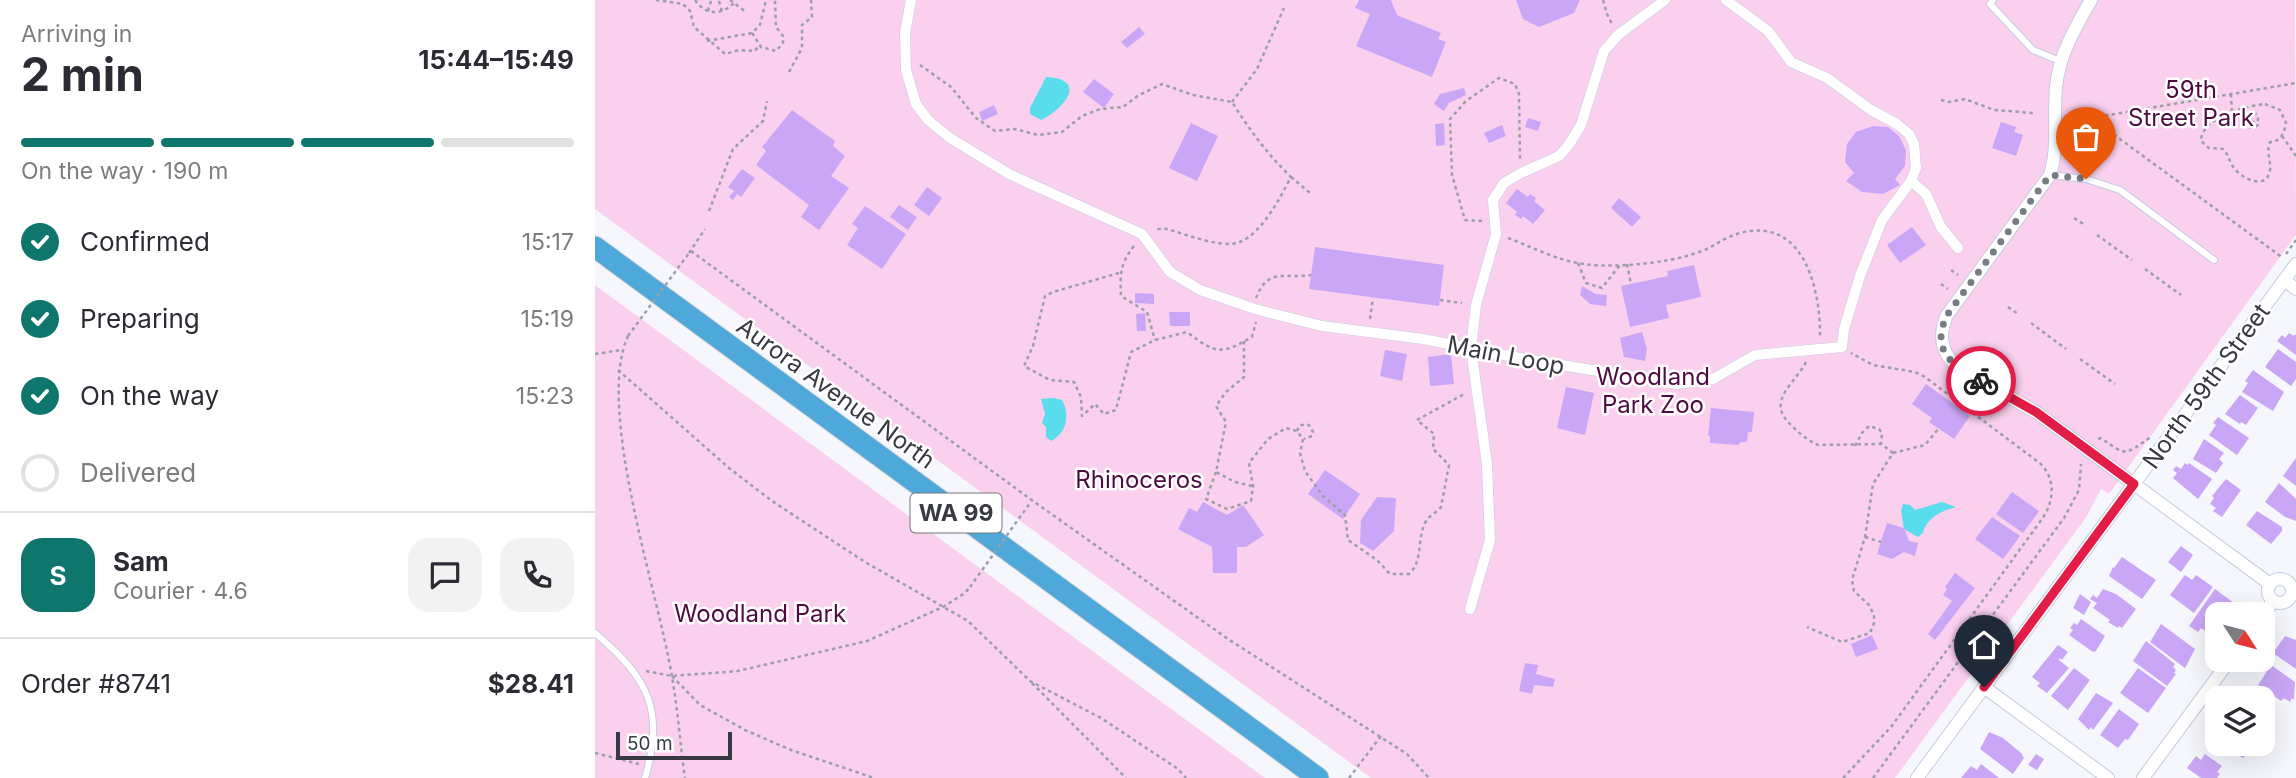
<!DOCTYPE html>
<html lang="en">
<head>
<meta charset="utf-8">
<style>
	:root { --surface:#fff; --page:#f2f2f3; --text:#2b2b33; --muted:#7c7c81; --line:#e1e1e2; --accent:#0f766e }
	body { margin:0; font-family:Inter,sans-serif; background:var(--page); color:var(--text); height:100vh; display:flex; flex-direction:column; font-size:26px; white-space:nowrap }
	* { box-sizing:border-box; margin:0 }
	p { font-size:23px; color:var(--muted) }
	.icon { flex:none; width:38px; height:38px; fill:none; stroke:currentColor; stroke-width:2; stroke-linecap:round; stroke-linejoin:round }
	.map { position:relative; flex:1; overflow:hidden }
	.side { display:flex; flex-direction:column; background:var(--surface); width:595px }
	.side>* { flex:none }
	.needle { width:46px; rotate:126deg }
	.controls { position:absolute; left:1610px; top:602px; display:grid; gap:14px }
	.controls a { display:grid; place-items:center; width:70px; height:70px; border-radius:14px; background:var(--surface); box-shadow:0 7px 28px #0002; font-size:35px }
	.scale { position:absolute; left:21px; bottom:18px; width:116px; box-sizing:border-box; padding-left:7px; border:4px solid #383a43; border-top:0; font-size:19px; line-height:24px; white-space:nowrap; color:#383a43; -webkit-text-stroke:5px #fff; paint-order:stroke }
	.pin { position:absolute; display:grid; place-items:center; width:60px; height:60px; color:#fff; margin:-72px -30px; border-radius:50% 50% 50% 0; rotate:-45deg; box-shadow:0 0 7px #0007 }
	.pin .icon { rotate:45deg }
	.courier { position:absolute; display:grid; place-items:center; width:70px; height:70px; margin:-35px; border:5px solid #e11d48; border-radius:50%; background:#fff; color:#222; box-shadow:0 2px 9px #0007 }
	.summary em { font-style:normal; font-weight:700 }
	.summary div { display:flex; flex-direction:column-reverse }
	.summary { display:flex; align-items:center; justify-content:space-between; height:119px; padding:0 21px }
	h1 { font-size:46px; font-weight:700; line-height:52px }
	.bar { display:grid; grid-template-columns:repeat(4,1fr); gap:10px 7px; align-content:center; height:84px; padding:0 21px }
	.bar i { height:9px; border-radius:5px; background:var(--line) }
	.bar .active { background:var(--accent) }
	.bar p { grid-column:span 4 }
	.line { display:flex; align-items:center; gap:18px; padding:0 21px; border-top:2px solid var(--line) }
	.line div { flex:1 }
	.round { display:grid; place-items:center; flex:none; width:74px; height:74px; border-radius:21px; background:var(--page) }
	ol { padding:0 21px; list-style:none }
	li { display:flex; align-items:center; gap:21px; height:77px }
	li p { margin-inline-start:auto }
	li .icon { padding:7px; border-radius:50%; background:var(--accent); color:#fff; stroke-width:4 }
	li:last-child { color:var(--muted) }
	li i { width:38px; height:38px; border:4px solid var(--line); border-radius:50% }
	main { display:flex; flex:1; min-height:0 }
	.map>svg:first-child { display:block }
	.green { fill:#fad0ee }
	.water { fill:#59dcec }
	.building { fill:#caa7f6 }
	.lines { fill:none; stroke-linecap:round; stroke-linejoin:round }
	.service-casing { stroke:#c5cce1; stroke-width:8 }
	.pedestrian-casing { stroke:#c5cce1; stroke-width:11 }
	.minor-casing { stroke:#c5cce1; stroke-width:14 }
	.trunk-casing { stroke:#d3d4d6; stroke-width:23 }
	.path { stroke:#9d9fa6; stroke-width:2.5; stroke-dasharray:3.5 3.5; stroke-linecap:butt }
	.service { stroke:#fff; stroke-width:6 }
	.pedestrian { stroke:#fff; stroke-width:10 }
	.minor { stroke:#fff; stroke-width:12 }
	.trunk { stroke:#4fa8da; stroke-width:21 }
	.path-bridge { stroke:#9d9fa6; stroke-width:2.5; stroke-dasharray:3.5 3.5; stroke-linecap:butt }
	.done { stroke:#7a7c84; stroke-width:7; stroke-dasharray:0 12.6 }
	.route { stroke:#e11d48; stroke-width:9 }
	.labels { text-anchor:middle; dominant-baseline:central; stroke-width:5; stroke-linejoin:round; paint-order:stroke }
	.shield { fill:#fff; stroke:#74757b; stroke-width:2 }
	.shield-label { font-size:23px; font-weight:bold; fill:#383a43 }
	.park-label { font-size:24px; fill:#4e0b42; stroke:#fff }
	.street-label { font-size:24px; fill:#383a43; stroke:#fff }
</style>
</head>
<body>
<main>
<section class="side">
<div class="summary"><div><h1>2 min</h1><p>Arriving in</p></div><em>15:44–15:49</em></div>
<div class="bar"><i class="active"></i><i class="active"></i><i class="active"></i><i></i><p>On the way · 190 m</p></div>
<ol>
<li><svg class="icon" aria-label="check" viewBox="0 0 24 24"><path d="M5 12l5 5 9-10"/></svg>Confirmed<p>15:17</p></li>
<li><svg class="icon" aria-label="check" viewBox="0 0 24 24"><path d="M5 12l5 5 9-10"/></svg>Preparing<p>15:19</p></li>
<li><svg class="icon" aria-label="check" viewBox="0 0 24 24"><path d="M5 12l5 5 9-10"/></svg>On the way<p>15:23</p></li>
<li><i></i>Delivered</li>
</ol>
<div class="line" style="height:126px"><b class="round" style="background:var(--accent);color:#fff">S</b><div><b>Sam</b><p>Courier · 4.6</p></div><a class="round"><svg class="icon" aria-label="chat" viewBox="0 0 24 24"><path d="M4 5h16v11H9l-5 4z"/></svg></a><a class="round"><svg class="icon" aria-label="phone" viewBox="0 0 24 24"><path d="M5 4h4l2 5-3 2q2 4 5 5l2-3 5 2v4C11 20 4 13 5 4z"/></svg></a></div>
<div class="line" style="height:91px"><div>Order #8741</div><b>$28.41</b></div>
</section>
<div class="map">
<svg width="1701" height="778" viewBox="0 0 1701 778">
	<rect width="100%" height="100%" fill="#f6f7fc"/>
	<g class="green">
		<polygon points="0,0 1700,0 1701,235 1514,494 1506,489 1492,516 1300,778 776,778 0,209"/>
		<polygon points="0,285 670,778 0,778"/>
	</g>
	<g class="water">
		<path d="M451,77C494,79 469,109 446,120L435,114V108Z"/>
		<path d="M459,398L467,400C475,415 472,433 456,441L451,437V427L447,423L450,414L446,399Z"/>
		<path d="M1347,502L1361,507C1347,511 1332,517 1328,533L1323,537L1309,529L1306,511L1308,504L1315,505L1320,510Z"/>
	</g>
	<g class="building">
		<polygon points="764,0 796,0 802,15 846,33 843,39 851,42 837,77 761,46 775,14 760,8"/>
		<polygon points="921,0 985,0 979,13 944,27 928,19"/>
		<polygon points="544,27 550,34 532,48 526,42"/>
		<polygon points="499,79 519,94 509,108 488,92"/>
		<polygon points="869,88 871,95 854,103 849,111 839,104 845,94"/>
		<polygon points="399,105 403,114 387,121 384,112"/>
		<polygon points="197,110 240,141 238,146 250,156 236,176 254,188 224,230 206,217 214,205 161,165 171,151 167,147"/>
		<polygon points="933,118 946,122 943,131 930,127"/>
		<polygon points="1406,122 1421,127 1419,132 1428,135 1421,156 1397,148"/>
		<polygon points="596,123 623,136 602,181 574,168"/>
		<polygon points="849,123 850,145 841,146 840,124"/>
		<polygon points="907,125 911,136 894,143 889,133"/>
		<polygon points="1278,126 1293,127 1304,136 1311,150 1310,166 1300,179 1305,185 1288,194 1267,192 1251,181 1259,173 1250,162 1252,144 1261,132"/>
		<polygon points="147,169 160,178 146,197 142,194 138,200 134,197 139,191 133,187"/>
		<polygon points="332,187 347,198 334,216 319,205"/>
		<polygon points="922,189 933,197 935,194 941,198 939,201 950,210 938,224 928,216 926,219 920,215 922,212 911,203"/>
		<polygon points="1024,198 1046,217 1037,227 1016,208"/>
		<polygon points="304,205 322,217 313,230 295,217"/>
		<polygon points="270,206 311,234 287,269 252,245 263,228 257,224"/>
		<polygon points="1317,227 1331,245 1305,263 1292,245"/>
		<polygon points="720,247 849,265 844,306 714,289"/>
		<polygon points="1099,265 1106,297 1071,305 1074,318 1035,327 1026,286 1073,276 1072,271"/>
		<polygon points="987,286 1001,294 1012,295 1011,306 995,304 985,295"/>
		<polygon points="540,293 559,294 559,304 540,303"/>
		<polygon points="574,312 595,312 595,326 575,326"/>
		<polygon points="550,313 551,331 542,331 541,314"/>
		<polygon points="1047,332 1052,349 1050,361 1029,357 1025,338"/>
		<polygon points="1694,333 1699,336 1701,334 1701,355 1682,341 1687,335 1690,338"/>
		<polygon points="1683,349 1701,362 1701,379 1696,386 1670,367"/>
		<polygon points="790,350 812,354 807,381 785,376"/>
		<polygon points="856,354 859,384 835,386 833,357"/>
		<polygon points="1658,370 1689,392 1678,411 1647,392 1653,383 1650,381"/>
		<polygon points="1331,384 1375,416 1359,439 1334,422 1337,418 1317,404"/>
		<polygon points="971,387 999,393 990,435 962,428"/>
		<polygon points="1645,395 1663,408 1651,425 1646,422 1645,424 1630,414"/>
		<polygon points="1116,408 1159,412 1157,432 1153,432 1152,442 1146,442 1143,445 1115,443 1115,436 1113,436"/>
		<polygon points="1623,417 1654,438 1642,455 1614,435 1621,425 1618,423"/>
		<polygon points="1609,439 1629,453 1624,459 1628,463 1621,473 1598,459"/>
		<polygon points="1701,458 1701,486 1688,476"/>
		<polygon points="1590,463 1593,465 1594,463 1617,479 1603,499 1578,478 1582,473 1578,470 1581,466 1586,469"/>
		<polygon points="730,470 765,494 748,519 713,494"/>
		<polygon points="1631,479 1646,490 1627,517 1618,511 1621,508 1615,504 1619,498 1617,496"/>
		<polygon points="1684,483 1701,499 1701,521 1690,517 1670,502"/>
		<polygon points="1417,492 1444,511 1428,533 1401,514"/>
		<polygon points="782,497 801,498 799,531 778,551 765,543 766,520"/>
		<polygon points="608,502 632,515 648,505 669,535 651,547 642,547 642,573 618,573 617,547 583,529 594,508 602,512"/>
		<polygon points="1662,511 1687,527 1687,531 1676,544 1651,525"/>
		<polygon points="1397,517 1425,536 1408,559 1380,539"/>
		<polygon points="1292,523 1309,528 1314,541 1323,543 1320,556 1309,552 1297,559 1282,554"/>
		<polygon points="1586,546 1598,555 1586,572 1573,562"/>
		<polygon points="1527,557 1561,580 1547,599 1514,576 1518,567 1519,568"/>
		<polygon points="1360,573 1380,588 1340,640 1333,634 1357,601 1348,595 1352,589 1350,587"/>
		<polygon points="1590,575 1597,580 1601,575 1618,587 1599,613 1575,595"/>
		<polygon points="1508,589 1521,594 1541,609 1527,628 1524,626 1523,628 1513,622 1515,620 1498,608 1502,603 1495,599 1498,595 1502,598"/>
		<polygon points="1620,589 1639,603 1633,614 1622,614 1622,630 1618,636 1606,628 1603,632 1594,626"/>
		<polygon points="1485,594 1496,602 1489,615 1478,608"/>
		<polygon points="1486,619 1510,636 1501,651 1498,652 1474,635 1478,630 1475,628 1479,623 1482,625"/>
		<polygon points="1566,624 1600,649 1590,668 1555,642"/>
		<polygon points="1277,635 1283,649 1261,657 1256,644"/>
		<polygon points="1690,636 1701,640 1701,669 1678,653"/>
		<polygon points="1551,641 1580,664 1578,667 1581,670 1579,673 1581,674 1572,686 1538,661"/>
		<polygon points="1463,645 1473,652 1467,660 1465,658 1464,660 1474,668 1452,693 1442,686 1445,683 1437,677"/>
		<polygon points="930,663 943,665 941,674 960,679 958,687 939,685 937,694 924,691"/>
		<polygon points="1676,665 1700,682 1699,700 1697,698 1695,702 1689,698 1686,701 1663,685"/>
		<polygon points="1479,668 1495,680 1473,710 1456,696"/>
		<polygon points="1543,668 1571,688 1553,713 1525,693"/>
		<polygon points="1656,689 1678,705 1668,717 1668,698 1649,698"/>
		<polygon points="1501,693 1518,703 1498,730 1496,727 1494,730 1483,719"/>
		<polygon points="1524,709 1544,724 1533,740 1530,739 1523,748 1505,735"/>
		<polygon points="1394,732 1408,738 1426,753 1429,758 1418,774 1385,749"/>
		<polygon points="1624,744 1662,744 1653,756 1651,755 1648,758"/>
		<polygon points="1441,754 1449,759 1442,770 1433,765"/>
		<polygon points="1610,754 1627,766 1622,772 1625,774 1622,778 1606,778 1592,768 1601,756 1606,760"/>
		<polygon points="1386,764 1404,778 1366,778 1376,766 1382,770"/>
	</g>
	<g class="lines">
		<g class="service-casing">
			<g id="service">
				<polyline points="1398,0 1395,4 1438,50 1465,61"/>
				<polyline points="1455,175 1491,179 1525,190 1619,260"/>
				<path d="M0,633C53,678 70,709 50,778"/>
			</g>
		</g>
		<g class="pedestrian-casing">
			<g id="pedestrian">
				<polyline points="316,0 310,33 311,70 321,104 333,120 355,138 414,174 547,234 575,272 605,290 660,309 727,326 828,339 930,359 1082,384 1118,379 1160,355 1247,347 1249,329 1265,276 1287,220 1316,181 1321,168 1319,144 1314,134 1302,124 1276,110 1232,78 1196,62 1173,31 1131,0"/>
				<polyline points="1316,181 1331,194 1346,227 1363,248"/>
				<polyline points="875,609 895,540 892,464 876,349 881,305 901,234 898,200 909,183 926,173 964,156 973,146 986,125 1009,51 1023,35 1070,0"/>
			</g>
		</g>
		<g class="minor-casing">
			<g id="minor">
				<path d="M1496,0C1480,28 1464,55 1461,87C1458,116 1464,147 1455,175L1352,315C1342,338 1347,355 1366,370L1441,412L1675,584"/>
				<polyline points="1689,280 1701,289"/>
				<circle cx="1685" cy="591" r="12"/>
				<polyline points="1668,616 1678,601"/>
				<polyline points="1389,687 1513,778"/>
				<polyline points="1322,778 1701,264"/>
				<polyline points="1548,778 1635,660"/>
			</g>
		</g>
		<g class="trunk-casing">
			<polyline id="trunk" points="0,247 723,778"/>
		</g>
		<g class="path">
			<polyline points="61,0 88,4 95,11 99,27 130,54 144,50 160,51 164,45"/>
			<path d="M100,0C110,15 126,16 139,3"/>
			<polyline points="135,0 151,12"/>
			<polyline points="1008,0 1012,14 1018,26"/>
			<polyline points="124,1 127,12"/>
			<polyline points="113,11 116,1"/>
			<polyline points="157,33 166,47 181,51 188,43 188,36 181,27 180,0"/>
			<polyline points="112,41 157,33 165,25 171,0"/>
			<path d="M325,65L356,87L381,118L400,131L420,129L443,135L467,132L487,116L505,109L528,107L544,95L567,84L598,95L637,102C654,129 673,155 696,177C685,198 662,244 635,244C620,244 605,239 591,235C580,232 571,226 559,230"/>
			<polyline points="194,72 207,48 207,25 217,17 216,0"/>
			<polyline points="1636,94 1637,113 1645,116 1653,127 1658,128 1663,125 1663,116 1660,113 1653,114 1651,118 1656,123 1659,120 1657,118"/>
			<polyline points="1346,100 1354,102 1370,99 1399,110 1439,113"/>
			<polyline points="637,102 662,69 689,8"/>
			<path d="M1670,104L1685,110L1691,123C1689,133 1686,142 1675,142C1671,152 1676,160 1675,170C1672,191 1647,179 1639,168C1634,162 1634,155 1628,149L1614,148L1606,141C1606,118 1650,106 1670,104Z"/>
			<polyline points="1475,118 1496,118 1701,83"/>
			<polyline points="1496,118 1688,258"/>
			<polyline points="1687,136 1701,156"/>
			<polyline points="696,177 715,193"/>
			<polyline points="114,211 138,149 168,121 172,101"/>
			<polyline points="1479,218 1490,225"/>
			<polyline points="887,221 870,220 857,175 855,119 871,101 904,78 920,84 924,94 925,159"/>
			<polyline points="1502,235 1537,260"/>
			<path d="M913,238C935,246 959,259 983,263C1007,268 1044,265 1068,261C1082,259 1101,254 1114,248C1123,243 1132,237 1142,234C1208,213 1226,289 1225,338"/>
			<path d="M539,246C525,264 525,274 526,296L552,312L560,340"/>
			<polyline points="96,251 438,501 633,639 812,754 834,778"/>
			<polyline points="94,253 110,229"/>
			<polyline points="1691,254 1701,240"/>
			<polyline points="983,263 991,283 1007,288 1025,265"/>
			<polyline points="1032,264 1036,284"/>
			<polyline points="1550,269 1586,295"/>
			<polyline points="1356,270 1363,275"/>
			<path d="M524,273L458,292L450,296L438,346L429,366L455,380L479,382L486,397L487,416L500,404L509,414L521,410L536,352L560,340L592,332C620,353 625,356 657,337L661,322"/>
			<polyline points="1346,284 1353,289"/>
			<path d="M661,298C673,267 690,279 716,275"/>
			<polyline points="845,300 867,303"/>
			<polyline points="1413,307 1423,314"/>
			<polyline points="775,319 778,298"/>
			<polyline points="1436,323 1471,349"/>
			<path d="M33,336C0,409 64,595 77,677C83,710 85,744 90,778"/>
			<polyline points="649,341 649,377 631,392 621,406 631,422 621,472 640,482 657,486"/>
			<polyline points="0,354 26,350"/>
			<polyline points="1485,359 1520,384"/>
			<path d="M1211,362C1200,384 1170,401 1196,425C1204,433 1212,440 1223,445L1286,444L1298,453L1278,484L1270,537L1257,580L1259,591L1274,605L1279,615V623L1275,633L1247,642L1212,627"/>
			<polyline points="23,370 134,468 177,501 270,562 373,621 435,681 506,718 583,769 591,778"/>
			<polyline points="702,431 705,425 714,425 718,432 717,436 709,439"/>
			<path d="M1503,439L1506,438C1533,457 1529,455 1556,437"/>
			<polyline points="1260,446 1267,433 1274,426 1284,429 1287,433 1286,444"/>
			<polyline points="1298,453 1330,445 1344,428"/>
			<path d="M621,472L611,499L632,509L656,501L658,486L654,463L673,439L691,428L702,431L708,439L705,453L710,471L728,496L750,515L753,540L782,560L795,574H814C828,562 822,539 830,523C834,515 841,513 846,507L854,465L838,449L839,434L822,420L871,393"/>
			<polyline points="1270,537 1286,542"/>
			<polyline points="51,671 77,676 143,671 272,641 348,607 370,593 375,587"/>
			<polyline points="77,676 105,705 150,730 196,750 279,778"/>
			<polyline points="437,683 531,778"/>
			<polyline points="0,753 44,764"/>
			<polyline points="754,778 786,736"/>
			<path d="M1248,778L1296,727L1447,519C1459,502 1461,480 1446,464L1330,377L1320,372L1278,365L1256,353"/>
			<polyline points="1278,778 1469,518 1484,490 1486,464"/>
		</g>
		<use href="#service" class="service"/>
		<use href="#pedestrian" class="pedestrian"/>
		<use href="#minor" class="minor"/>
		<use href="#trunk" class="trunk"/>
		<g class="path-bridge">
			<polyline points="33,336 94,253"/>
			<polyline points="375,587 435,503"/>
		</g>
	</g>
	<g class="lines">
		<path class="done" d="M1386,381C1357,365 1335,351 1352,315L1455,175L1491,179"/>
		<polyline class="route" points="1386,381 1441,412 1539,484 1389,687"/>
	</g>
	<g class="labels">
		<rect class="shield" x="315.5" y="493.5" width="91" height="39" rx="5"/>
		<g class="shield-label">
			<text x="361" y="513">WA 99</text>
		</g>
		<g class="park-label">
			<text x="1596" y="89">59th<tspan x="1596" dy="28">Street Park</tspan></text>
			<text x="1058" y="376">Woodland<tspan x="1058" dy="28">Park Zoo</tspan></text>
			<text x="544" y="479">Rhinoceros</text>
			<text x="165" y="613">Woodland Park</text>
		</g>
		<g class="street-label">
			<text transform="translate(911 355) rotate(11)">Main Loop</text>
			<text transform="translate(1611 386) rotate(-54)">North 59th Street</text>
			<text transform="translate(241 393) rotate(36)">Aurora Avenue North</text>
		</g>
	</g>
</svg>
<div class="controls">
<a><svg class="needle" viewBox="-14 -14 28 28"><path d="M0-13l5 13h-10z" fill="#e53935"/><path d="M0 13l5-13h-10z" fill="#7c7c81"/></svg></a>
<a><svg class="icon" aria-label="layers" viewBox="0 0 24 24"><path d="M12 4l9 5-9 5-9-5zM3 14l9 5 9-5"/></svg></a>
</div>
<div class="scale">50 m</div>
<div class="pin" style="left:1491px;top:179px;background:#ea580c"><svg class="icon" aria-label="bag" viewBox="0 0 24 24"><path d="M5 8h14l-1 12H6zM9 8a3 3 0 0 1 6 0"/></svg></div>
<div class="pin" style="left:1389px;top:687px;background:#1f2937"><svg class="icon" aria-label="home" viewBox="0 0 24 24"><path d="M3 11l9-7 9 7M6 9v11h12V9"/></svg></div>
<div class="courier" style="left:1386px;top:381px"><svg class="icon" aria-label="bike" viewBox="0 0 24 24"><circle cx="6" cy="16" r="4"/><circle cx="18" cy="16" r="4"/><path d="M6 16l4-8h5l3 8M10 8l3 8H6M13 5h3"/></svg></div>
</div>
</main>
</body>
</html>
